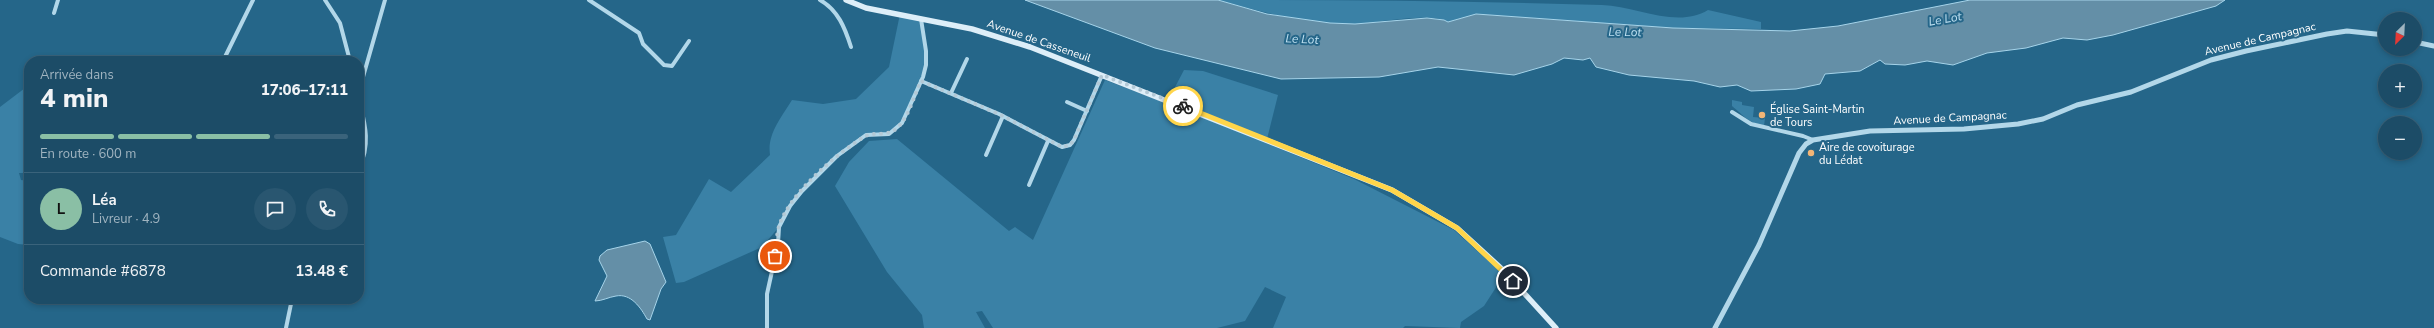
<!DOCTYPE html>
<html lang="fr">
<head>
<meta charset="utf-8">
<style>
	:root { --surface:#1c4c67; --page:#295670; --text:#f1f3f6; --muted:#a0b4c0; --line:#3a637b; --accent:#8abfa5 }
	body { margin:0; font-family:"Nunito Sans",sans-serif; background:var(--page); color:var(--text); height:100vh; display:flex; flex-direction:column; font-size:15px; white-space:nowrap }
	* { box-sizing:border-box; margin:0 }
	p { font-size:13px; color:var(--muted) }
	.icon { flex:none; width:22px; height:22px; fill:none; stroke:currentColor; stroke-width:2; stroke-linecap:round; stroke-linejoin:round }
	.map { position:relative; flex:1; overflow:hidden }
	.side { position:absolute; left:24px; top:56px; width:340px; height:248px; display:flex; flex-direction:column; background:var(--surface); border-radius:16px; box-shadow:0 2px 6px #0003,0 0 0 1px var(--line) }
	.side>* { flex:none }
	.needle { width:26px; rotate:204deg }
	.fabs { position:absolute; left:2378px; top:12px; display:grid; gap:8px }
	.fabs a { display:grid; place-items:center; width:44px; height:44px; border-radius:50%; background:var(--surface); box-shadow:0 2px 6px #0003,0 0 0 1px var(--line); font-size:20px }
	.pin { position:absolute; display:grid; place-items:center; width:34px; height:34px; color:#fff; margin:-17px; border:2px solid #fff; border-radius:50%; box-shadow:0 1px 4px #0007 }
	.courier { position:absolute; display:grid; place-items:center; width:40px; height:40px; margin:-20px; border:3px solid #ffd54a; border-radius:50%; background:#fff; color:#222; box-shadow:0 1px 5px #0007 }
	.headline em { font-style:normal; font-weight:800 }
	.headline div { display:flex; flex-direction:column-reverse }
	.headline { display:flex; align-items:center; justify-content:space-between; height:68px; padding:0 16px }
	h1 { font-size:26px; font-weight:800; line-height:30px }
	.bar { display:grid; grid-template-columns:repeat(4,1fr); gap:6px 4px; align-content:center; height:48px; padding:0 16px }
	.bar i { height:5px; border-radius:3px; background:var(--line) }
	.bar .current { background:var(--accent) }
	.bar p { grid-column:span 4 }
	.line { display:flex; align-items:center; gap:10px; padding:0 16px; border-top:1px solid var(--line) }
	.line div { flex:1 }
	.round { display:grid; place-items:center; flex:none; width:42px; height:42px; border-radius:21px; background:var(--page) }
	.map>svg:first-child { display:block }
	.green { fill:#3a81a6 }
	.water { fill:#648fa7; stroke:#a6d4ea }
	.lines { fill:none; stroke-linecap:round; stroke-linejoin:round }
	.minor { stroke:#b2d7e9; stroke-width:4 }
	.tertiary { stroke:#b2d7e9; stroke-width:5 }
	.secondary { stroke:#ddeef8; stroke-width:5.5 }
	.done { stroke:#b3c9d6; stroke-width:4; stroke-dasharray:0 7.2 }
	.route { stroke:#ffd54a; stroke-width:5 }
	.poi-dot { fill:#f3b576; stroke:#256689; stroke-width:1.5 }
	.labels { text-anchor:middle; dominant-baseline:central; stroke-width:4; stroke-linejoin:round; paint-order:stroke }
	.street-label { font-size:11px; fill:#fff; stroke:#256689 }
	.poi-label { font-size:11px; fill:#fff; stroke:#256689; text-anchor:start }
	.water-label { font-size:12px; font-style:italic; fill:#bee0f1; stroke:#256689 }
</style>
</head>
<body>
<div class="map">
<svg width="2434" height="328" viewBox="0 0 2434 328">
	<rect width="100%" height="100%" fill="#256689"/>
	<g class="green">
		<path d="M1218,0C1346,0 1474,1 1602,5C1636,6 1677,29 1708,10L1761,22V29L1673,28L1476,14L1448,22C1433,12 1376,23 1357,24C1309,26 1263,12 1218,0Z"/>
		<path d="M900,14L921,19L926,51L923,77L902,123L889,134L866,135L837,156L802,191L779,227L762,247L684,282L676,283L663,237L676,235L709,179L731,192L770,155C767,134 781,118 792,100L823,104L856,99L889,67Z"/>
		<polygon points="1184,70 1203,71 1278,95 1266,143 1354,179 1454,230 1504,275 1484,306 1461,322 1460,328 1405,326 1403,328 1273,328 1286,297 1265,287 1245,321 1217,328 993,328 982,311 976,312 985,328 924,328 922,315 887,272 835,186 849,162 869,141 897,139 1009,231 1015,227 1033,240 1105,80 1198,115 1201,105 1173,91"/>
		<polygon points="29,85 29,173 19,173 21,180 29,181 29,245 18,244 0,237 0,107"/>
		<path d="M1732,100L1742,102V105L1754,107L1753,117L1765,118L1764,126C1747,122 1743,115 1732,106Z"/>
	</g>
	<g class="water">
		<polygon points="1025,0 1218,0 1267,14 1330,23 1355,24 1427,18 1444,20 1448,22 1476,14 1673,28 1790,31 1838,26 1970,0 2225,0 2216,6 2113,35 2087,40 2063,38 2026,48 1987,53 1953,65 1927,61 1905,65 1885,64 1880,60 1860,71 1825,74 1820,84 1796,89 1751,91 1737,85 1720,87 1694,81 1629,75 1596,67 1590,58 1583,60 1564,58 1552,64 1514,75 1438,67 1379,77 1281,79 1155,48"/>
		<path d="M645,241L650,244L666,282L661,289L650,320L647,319C641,308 631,293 616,296C609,297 602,301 595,301L607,276L599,260L600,256L607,250Z"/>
	</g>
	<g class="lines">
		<g class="minor">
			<polyline points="325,0 340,23 350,61"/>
			<polyline points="589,0 639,33 643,44 664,65 672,66 689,41"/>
			<path d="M820,0C838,10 845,28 851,47"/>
			<polyline points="54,13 58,0"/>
			<polyline points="223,61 253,0"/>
			<polyline points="921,81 999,114 1062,147 1070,145 1074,140 1102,75"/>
			<polyline points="359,91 385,0"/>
			<polyline points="951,93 967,59"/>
			<path d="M359,99C365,124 371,144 359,168"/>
			<polyline points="1067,102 1087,111"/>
			<polyline points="1732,112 1751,124 1803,136 1813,140"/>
			<polyline points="986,155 1003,116"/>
			<polyline points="1029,185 1048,141"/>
			<polyline points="286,328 292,299"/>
			<polyline points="767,328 767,294 778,244 779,227 790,206 802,191 837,156 866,135 889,134 902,123 923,77 926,65 926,51 921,19"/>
		</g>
		<g class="tertiary">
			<polyline points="2415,42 2434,46"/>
			<polyline points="1715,328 1759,245 1799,153 1806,144 1813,140 1870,131 1964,129 2018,124 2043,119 2077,105 2131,92 2211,60 2246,51 2327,34 2347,31 2385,35"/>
		</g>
		<polyline class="secondary" points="846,0 866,8 972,29 1030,47 1392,190 1457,228 1503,270 1556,328"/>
	</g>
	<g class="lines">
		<path class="done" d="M775,256C777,247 776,235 779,226C789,194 836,154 864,137C874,131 886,137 896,129C909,118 914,95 921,81L999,114L1062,147L1070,145L1074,140L1102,75L1183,106"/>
		<polyline class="route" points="1183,106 1392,190 1457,228 1513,281"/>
	</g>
	<g class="poi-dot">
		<circle cx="1762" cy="115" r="4"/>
		<circle cx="1811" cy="153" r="4"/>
	</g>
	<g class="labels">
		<g class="street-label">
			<text transform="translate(2260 39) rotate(-13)">Avenue de Campagnac</text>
			<text transform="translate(1039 41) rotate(19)">Avenue de Casseneuil</text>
			<text transform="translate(1950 118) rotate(-3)">Avenue de Campagnac</text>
		</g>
		<g class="poi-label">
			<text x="1770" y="109">Église Saint-Martin<tspan x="1770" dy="13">de Tours</tspan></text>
			<text x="1819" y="147">Aire de covoiturage<tspan x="1819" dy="13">du Lédat</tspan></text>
		</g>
		<g class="water-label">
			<text transform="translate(1945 19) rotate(-10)">Le Lot</text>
			<text transform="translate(1625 32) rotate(1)">Le Lot</text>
			<text transform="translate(1302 39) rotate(3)">Le Lot</text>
		</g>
	</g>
</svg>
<div class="fabs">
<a><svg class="needle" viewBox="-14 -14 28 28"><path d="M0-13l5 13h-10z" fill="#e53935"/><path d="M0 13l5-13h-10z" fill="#a0b4c0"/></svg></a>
<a>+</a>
<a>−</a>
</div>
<div class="pin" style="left:775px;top:256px;background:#ea580c"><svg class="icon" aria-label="bag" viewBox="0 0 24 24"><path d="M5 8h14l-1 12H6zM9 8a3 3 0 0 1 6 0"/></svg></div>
<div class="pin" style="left:1513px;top:281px;background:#1f2937"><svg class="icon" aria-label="home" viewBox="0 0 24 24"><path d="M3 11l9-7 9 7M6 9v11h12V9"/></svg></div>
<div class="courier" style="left:1183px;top:106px"><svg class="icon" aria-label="bike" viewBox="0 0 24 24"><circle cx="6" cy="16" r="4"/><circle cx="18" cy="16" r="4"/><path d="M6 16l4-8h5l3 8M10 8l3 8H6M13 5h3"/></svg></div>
<section class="side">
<div class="headline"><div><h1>4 min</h1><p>Arrivée dans</p></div><em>17:06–17:11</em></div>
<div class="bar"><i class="current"></i><i class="current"></i><i class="current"></i><i></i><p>En route · 600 m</p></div>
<div class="line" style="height:72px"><b class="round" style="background:var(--accent);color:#111">L</b><div><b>Léa</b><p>Livreur · 4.9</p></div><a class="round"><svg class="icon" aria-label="chat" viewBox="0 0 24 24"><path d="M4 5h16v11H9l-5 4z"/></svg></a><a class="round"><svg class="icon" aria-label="phone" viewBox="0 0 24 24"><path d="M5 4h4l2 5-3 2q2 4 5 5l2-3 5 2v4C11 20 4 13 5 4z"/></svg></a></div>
<div class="line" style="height:52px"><div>Commande #6878</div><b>13.48 €</b></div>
</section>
</div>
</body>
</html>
